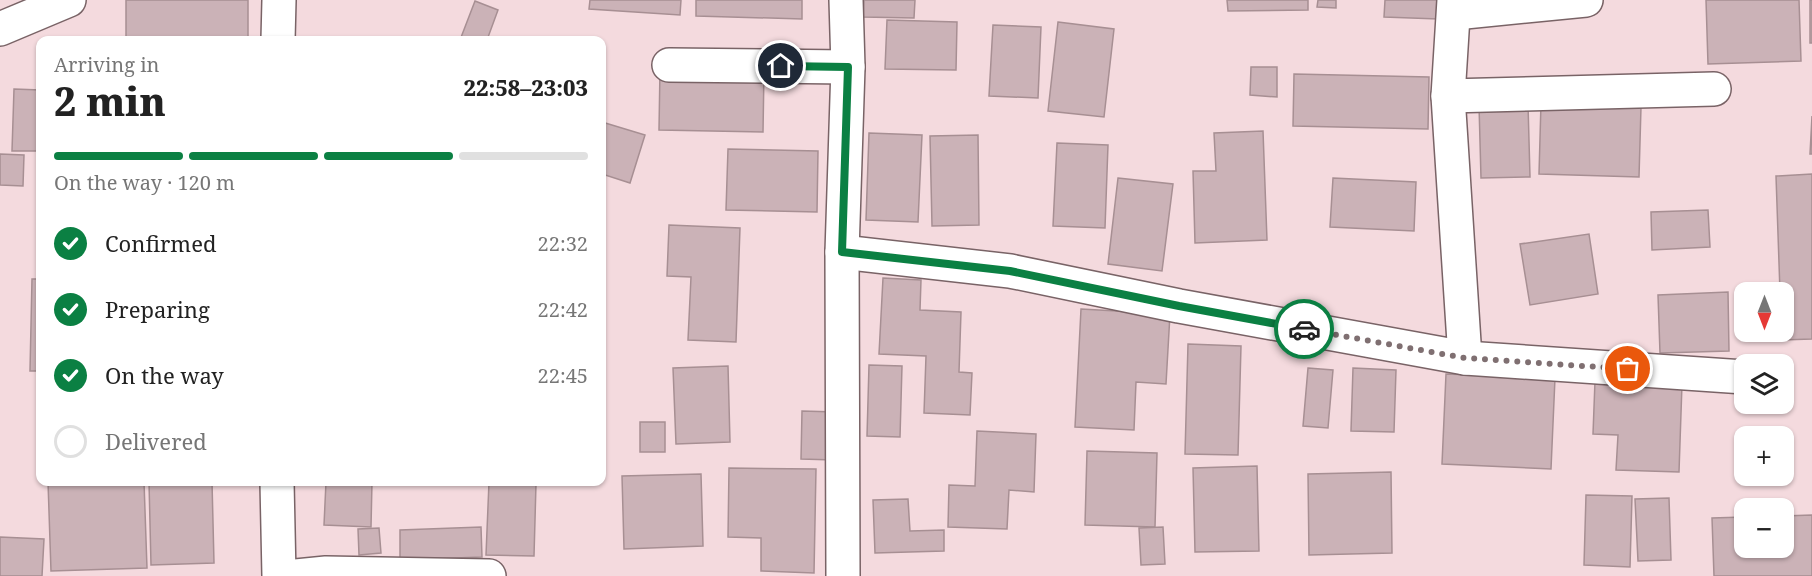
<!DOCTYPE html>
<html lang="en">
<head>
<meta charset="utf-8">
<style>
	:root { --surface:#fff; --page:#f2f2f2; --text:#222; --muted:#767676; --line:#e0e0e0; --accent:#0b8043 }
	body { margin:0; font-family:"Noto Serif",serif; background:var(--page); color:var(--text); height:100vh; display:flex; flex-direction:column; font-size:22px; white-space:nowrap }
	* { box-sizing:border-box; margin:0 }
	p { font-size:20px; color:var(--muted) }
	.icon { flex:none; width:33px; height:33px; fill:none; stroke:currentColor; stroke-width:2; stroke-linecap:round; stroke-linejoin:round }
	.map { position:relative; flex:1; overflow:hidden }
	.panel { position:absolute; left:36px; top:36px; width:570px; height:450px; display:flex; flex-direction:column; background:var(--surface); border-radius:12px; box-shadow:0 2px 4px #0004 }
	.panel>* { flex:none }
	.needle { width:39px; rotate:180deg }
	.fabs { position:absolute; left:1734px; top:282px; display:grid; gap:12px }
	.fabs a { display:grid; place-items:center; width:60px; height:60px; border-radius:12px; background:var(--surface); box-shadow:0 2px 4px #0004; font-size:30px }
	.pin { position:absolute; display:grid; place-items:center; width:51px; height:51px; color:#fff; margin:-26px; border:3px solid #fff; border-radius:50%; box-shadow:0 2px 6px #0007 }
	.courier { position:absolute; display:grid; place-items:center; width:60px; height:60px; margin:-30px; border:4px solid #0b8043; border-radius:50%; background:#fff; color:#222; box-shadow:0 2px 8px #0007 }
	.overview em { font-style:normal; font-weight:800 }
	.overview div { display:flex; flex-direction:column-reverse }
	.overview { display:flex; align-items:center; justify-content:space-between; height:102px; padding:0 18px }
	h1 { font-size:39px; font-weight:800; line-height:45px }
	.bar { display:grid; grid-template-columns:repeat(4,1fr); gap:9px 6px; align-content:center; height:72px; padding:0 18px }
	.bar i { height:8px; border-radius:4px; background:var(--line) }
	.bar .selected { background:var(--accent) }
	.bar p { grid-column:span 4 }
	ol { padding:0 18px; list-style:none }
	li { display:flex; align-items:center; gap:18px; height:66px }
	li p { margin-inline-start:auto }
	li .icon { padding:6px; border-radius:50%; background:var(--accent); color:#fff; stroke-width:4 }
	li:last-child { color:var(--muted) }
	li i { width:33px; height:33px; border:3px solid var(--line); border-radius:50% }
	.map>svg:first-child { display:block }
	.building { fill:#cbb2b7; stroke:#a78f93; stroke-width:1.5 }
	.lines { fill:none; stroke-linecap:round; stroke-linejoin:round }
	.minor-casing { stroke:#796366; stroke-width:36 }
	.minor { stroke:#fff; stroke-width:33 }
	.done { stroke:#7f6f71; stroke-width:6; stroke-dasharray:0 10.8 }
	.route { stroke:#0b8043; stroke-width:8 }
</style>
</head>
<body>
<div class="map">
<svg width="1812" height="576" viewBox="0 0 1812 576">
	<rect width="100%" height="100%" fill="#f4dade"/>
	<g class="building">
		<rect x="126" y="0" width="122" height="40"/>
		<polygon points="590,0 681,0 680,15 589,9"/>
		<polygon points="696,0 802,0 802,19 696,16"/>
		<polygon points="864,0 915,0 914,18 863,17"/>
		<polygon points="1227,0 1308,0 1308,10 1228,11"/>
		<polygon points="1318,0 1336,0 1336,8 1317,7"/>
		<polygon points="1385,0 1439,0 1438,19 1384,17"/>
		<polygon points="1706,0 1799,0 1801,61 1708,64"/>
		<rect x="1810" y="0" width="2" height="43"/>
		<polygon points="475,1 498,10 487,40 460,40"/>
		<polygon points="887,20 957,22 956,70 885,69"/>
		<polygon points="1058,22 1114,29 1104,117 1048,111"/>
		<polygon points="993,25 1041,27 1038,98 989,96"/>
		<polygon points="1251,67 1277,67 1277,97 1250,95"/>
		<polygon points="660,69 764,71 763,132 659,130"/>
		<polygon points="1294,74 1429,77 1428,129 1293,126"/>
		<polygon points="14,89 40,90 40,151 12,151"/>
		<polygon points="1541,103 1641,107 1639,177 1539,174"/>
		<polygon points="1528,104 1530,177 1481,178 1479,105"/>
		<polygon points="1812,116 1812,154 1810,154"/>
		<polygon points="602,122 645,135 630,183 602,174"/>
		<polygon points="1263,131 1267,240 1195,243 1193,171 1216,171 1214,133"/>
		<polygon points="869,133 922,135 918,222 866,220"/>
		<polygon points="978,135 979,225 932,226 930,136"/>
		<polygon points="1057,143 1108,145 1105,228 1053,226"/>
		<polygon points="728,149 818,151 817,212 726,210"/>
		<polygon points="0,154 24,155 23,186 0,185"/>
		<polygon points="1812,174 1812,339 1782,340 1784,292 1780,292 1776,176"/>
		<polygon points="1118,178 1173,184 1162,271 1108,264"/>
		<polygon points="1333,178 1416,182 1414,231 1330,227"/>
		<polygon points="1708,210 1710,247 1652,250 1651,212"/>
		<polygon points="669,225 740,228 736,342 688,340 691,277 667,276"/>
		<polygon points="1589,234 1598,294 1530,305 1520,244"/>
		<polygon points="883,278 921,280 920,310 961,312 959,372 972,373 970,415 924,413 926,356 879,354"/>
		<polygon points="32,279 40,279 40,371 30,371"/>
		<polygon points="1728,292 1729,351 1660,353 1658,295"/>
		<polygon points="1081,309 1170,314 1166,384 1136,382 1134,430 1075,427"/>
		<polygon points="1188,344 1241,346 1238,455 1185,454"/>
		<polygon points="869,365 902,366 900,437 867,436"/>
		<polygon points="728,366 730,442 676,444 673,368"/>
		<polygon points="1308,368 1333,370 1328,428 1303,426"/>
		<polygon points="1353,368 1396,370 1394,432 1351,431"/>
		<polygon points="1446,374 1555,378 1551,469 1442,464"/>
		<polygon points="1595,381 1682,384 1679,472 1616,470 1618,435 1593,434"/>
		<polygon points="802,411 836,412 834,460 801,459"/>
		<rect x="640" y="422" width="25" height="30"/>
		<polygon points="977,431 1036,434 1034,492 1009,490 1007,529 948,527 949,485 975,486"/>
		<polygon points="1087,451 1157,453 1155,527 1085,525"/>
		<polygon points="1257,466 1259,551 1195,552 1193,468"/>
		<polygon points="729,468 816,469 814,573 761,571 761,538 728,537"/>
		<polygon points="1391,472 1392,553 1309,555 1308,474"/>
		<polygon points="701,474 703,546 624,549 622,476"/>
		<polygon points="48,482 144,482 147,568 51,571"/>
		<polygon points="149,482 212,482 214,563 151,565"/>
		<polygon points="326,482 372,482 371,527 324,525"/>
		<polygon points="489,482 536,484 534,556 486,555"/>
		<polygon points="1586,495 1632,496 1630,567 1584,565"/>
		<polygon points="1669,498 1671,560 1638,561 1635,499"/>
		<polygon points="908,499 910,531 944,530 944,551 875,553 873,500"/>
		<polygon points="1812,515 1812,576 1714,576 1712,518 1744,517 1744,548 1784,548 1784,516"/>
		<polygon points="481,527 482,557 400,560 400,530"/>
		<polygon points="1163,527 1165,564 1141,565 1139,528"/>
		<polygon points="379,528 381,553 359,555 358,529"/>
		<polygon points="0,537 44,539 42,576 0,576"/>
	</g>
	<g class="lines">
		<g class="minor-casing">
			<g id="minor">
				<polyline points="1455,13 1586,0"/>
				<polyline points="0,29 69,0"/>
				<polyline points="278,40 279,0"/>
				<polyline points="669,65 848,67"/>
				<polyline points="1448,96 1714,89"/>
				<polyline points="842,252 1010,271 1179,306 1465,358 1448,96 1454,0"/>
				<polyline points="1465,358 1744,377"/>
				<polyline points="277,482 279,576"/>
				<polyline points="296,576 326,573 489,576"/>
				<polyline points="843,576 842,252 848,67 846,0"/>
			</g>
		</g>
		<use href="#minor" class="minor"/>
	</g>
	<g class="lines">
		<polyline class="done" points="1304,329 1465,358 1628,369"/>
		<polyline class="route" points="781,66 848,67 842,252 1010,271 1179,306 1304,329"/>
	</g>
</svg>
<div class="fabs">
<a><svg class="needle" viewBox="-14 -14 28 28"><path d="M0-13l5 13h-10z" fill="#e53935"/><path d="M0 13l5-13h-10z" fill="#767676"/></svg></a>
<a><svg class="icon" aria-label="layers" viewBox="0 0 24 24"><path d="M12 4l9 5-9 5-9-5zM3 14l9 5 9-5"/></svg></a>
<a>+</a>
<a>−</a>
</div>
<div class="pin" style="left:1628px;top:369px;background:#ea580c"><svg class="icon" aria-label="bag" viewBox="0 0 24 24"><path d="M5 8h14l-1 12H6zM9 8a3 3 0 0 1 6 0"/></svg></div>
<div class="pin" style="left:781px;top:66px;background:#1f2937"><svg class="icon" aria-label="home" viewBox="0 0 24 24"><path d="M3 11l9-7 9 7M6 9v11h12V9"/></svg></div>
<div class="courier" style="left:1304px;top:329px"><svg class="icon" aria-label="car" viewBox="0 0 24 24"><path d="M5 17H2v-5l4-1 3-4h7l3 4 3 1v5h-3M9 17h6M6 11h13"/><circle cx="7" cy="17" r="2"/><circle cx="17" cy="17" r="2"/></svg></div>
<section class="panel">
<div class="overview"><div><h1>2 min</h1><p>Arriving in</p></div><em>22:58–23:03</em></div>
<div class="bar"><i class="selected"></i><i class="selected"></i><i class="selected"></i><i></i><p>On the way · 120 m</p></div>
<ol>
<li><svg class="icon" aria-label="check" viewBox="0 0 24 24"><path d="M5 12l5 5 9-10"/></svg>Confirmed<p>22:32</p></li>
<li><svg class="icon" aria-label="check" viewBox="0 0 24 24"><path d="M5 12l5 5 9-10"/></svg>Preparing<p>22:42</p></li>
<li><svg class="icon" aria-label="check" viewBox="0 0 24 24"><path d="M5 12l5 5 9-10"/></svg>On the way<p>22:45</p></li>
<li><i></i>Delivered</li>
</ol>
</section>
</div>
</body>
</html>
